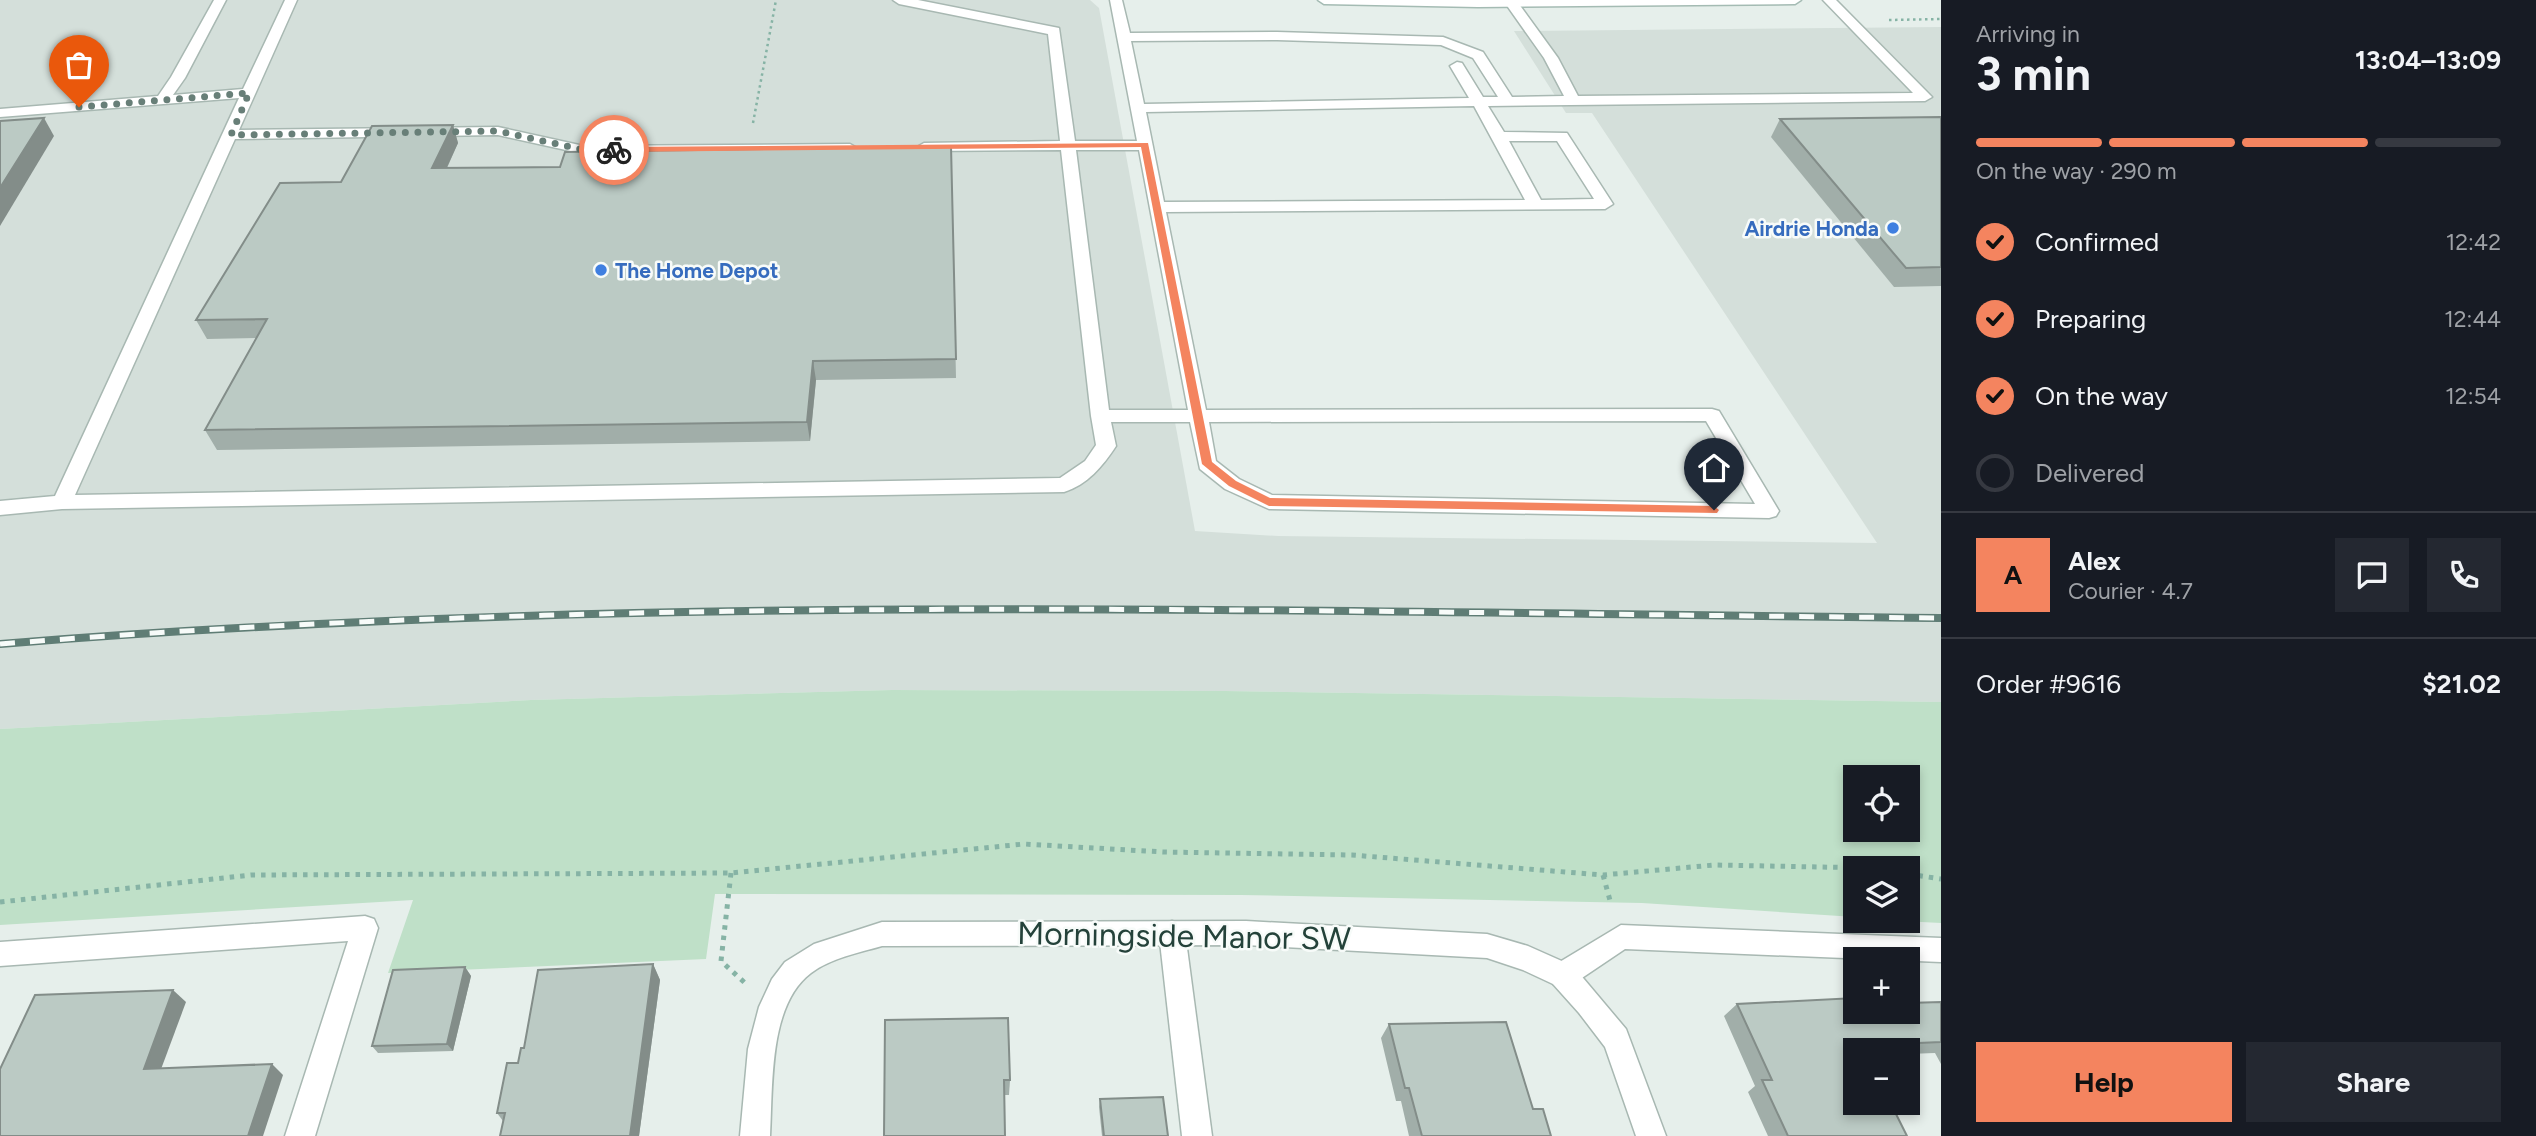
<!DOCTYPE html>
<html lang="en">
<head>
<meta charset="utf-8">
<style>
	:root { --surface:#171b24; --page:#242831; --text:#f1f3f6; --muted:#9ea1a6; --line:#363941; --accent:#f4845f }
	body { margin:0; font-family:Figtree,sans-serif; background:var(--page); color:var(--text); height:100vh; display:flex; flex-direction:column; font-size:26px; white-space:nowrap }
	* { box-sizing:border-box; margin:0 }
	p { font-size:23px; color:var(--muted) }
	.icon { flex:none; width:38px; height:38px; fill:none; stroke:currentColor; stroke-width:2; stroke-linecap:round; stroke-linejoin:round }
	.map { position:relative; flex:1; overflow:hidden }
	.details { display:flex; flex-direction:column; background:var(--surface); width:595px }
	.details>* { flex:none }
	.controls { position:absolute; left:1843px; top:765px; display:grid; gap:14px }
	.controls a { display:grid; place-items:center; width:77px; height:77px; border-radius:0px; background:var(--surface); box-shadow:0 4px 10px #0003; font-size:35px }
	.pin { position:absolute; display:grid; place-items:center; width:60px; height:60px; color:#fff; margin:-72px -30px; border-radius:50% 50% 50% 0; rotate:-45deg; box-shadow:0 0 7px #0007 }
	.pin .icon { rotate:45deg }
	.courier { position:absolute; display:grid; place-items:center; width:70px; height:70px; margin:-35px; border:5px solid #f4845f; border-radius:50%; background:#fff; color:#222; box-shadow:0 2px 9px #0007 }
	.summary em { font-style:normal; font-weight:700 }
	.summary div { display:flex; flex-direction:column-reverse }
	.summary { display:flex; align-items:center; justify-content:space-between; height:119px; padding:0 35px }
	h1 { font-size:46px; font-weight:700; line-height:52px }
	.bar { display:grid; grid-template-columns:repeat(4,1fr); gap:10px 7px; align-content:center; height:84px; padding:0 35px }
	.bar i { height:9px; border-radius:5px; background:var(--line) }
	.bar .current { background:var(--accent) }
	.bar p { grid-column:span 4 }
	.line { display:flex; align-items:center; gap:18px; padding:0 35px; border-top:2px solid var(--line) }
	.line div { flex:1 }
	.round { display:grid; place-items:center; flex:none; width:74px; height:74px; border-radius:0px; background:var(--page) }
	ol { padding:0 35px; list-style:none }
	li { display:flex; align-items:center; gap:21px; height:77px }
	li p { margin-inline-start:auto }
	li .icon { padding:7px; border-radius:50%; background:var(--accent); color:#111; stroke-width:4 }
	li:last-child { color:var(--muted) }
	li i { width:38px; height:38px; border:4px solid var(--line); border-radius:50% }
	.action { display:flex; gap:14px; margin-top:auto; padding:14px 35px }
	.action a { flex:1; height:80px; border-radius:0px; background:var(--accent); color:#111; font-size:28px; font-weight:700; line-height:80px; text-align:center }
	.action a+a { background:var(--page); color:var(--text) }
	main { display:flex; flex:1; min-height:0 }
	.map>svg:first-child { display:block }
	.built { fill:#d4dfda }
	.green { fill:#bfe0c8; fill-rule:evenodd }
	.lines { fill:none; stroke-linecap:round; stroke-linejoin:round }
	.service-casing { stroke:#a8b8b2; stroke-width:3 }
	.minor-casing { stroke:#a8b8b2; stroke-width:3 }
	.secondary-casing { stroke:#a4bbb3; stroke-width:3 }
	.path-far1 { stroke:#86b3a5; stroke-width:2.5; stroke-dasharray:2.5 3.5; stroke-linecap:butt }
	.path { stroke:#86b3a5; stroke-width:5; stroke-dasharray:4.5 6; stroke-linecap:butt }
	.service { fill:#fff; fill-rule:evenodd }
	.minor { fill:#fff; fill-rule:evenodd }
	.secondary { fill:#fff; fill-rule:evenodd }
	.rail-casing { stroke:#5f7d75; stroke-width:8 }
	.rail { stroke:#f7fbf9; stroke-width:5; stroke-dasharray:15; stroke-linecap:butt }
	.wall { fill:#a1aea9 }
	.shaded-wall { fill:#838d89 }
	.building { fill:#bbcac4; stroke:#838d89; stroke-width:2 }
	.route { fill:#f4845f }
	.done { stroke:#687f78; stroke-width:7; stroke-dasharray:0 12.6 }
	.shop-dot { fill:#3f7fe0; stroke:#f7fbf9; stroke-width:2.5 }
	.labels { text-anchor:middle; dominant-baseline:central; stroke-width:5; stroke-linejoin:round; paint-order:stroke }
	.far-shop-label { font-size:21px; font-weight:bold; fill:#366cbe; stroke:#f7fbf9; text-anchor:end }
	.near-street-label { font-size:32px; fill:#24423a; stroke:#f7fbf9 }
</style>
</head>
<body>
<main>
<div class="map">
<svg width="1941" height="1136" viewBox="0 0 1941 1136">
	<rect width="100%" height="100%" fill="#e6efeb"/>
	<polygon class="built" points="0,0 1090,0 1099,8 1195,531 1278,536 1877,543 1592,113 1566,113 1514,31 1941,27 1941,702 1225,691 892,690 531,700 0,729"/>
	<path class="green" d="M892,690L1225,691L1941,702V923L1902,921L1908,920V868H1855V917L1642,903L1241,895L715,894L706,959L388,973L413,900L0,925V729L531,700ZM1855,777H1908V830H1855Z"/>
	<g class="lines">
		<g class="service-casing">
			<g id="service">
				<path d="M214,0H226L185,78L173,95L243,89L285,0H297L239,130L498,127L584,146L850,144L857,148L850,152L584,154L498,135L235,139L75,495L1060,478L1085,461L1096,445L1091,416L1061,150L924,151L917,147L924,143L1060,141L1048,34L899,4L893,0H918L1059,28L1075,141H1137L1110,0H1122L1130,33L1277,32L1443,37L1483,52L1512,97L1564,96L1544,58L1503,0H1516L1558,58L1578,96L1913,93L1823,0H1836L1932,97L1925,101L1488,106L1504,132L1567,133L1613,204L1605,209L1166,212L1206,410L1712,409L1719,411L1779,511L1776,516L1769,518L1269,509L1225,489L1200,469L1190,422H1111L1116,446C1103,466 1087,485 1064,492L62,509L0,515V501L55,496L239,98L0,117V109L158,96L171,77ZM1277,40L1441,45L1473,58L1498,97H1483L1462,63L1457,62L1450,66L1469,98L1144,104L1131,41ZM1474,106L1525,200L1164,202L1146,112ZM1509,141H1557L1594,199L1541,200ZM1076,150H1139L1188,410H1109ZM1706,421L1755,504L1272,495L1239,479L1216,461L1209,422Z"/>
				<polygon points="365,916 374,919 378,928 315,1136 285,1136 348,941 0,966 0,942"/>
				<polygon points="1172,921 1181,924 1185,933 1212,1136 1182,1136 1159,933 1163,924"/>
				<polygon points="1621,925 1941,938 1941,962 1625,949 1573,984 1563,988 1553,984 1550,975 1553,966"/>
			</g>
		</g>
		<g class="minor-casing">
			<path id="minor" d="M1246,921L1487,934L1528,946L1573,966L1626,1029L1666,1136H1636L1605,1047L1579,1013L1553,984L1523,970L1487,958L1246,945L882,946C858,953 831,958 811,973C768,1005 773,1087 770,1136H740L748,1049L759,1007L772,979L785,962L814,944L882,922Z"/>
		</g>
		<g class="secondary-casing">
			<polygon id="secondary" points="1318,0 1801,0 1795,4 1478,7 1324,4"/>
		</g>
		<g class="path-far1">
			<polyline points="1889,20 1941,19"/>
			<polyline points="753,123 776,0"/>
		</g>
		<g class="path">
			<polyline points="731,873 721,961 745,983"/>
			<polyline points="1908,874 1941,879"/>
			<polyline points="1603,875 1611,904"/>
			<polyline points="0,902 251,875 731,873 1024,844 1163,852 1352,855 1603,875 1714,865 1871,868"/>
		</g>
		<use href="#service" class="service"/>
		<use href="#minor" class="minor"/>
		<use href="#secondary" class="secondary"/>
		<g class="rail-casing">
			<path id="rail" d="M0,644C646,592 1294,612 1941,618"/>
		</g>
		<use href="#rail" class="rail"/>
	</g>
	<g class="wall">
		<polygon points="1941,117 1941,286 1894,287 1771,137 1780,119"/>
		<polygon points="453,125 458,143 447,168 560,167 951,146 956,378 816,380 810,441 217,450 205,430 256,338 207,339 196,320 341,182"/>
		<polygon points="653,964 660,980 639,1136 500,1136 503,1121 497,1113 524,1048"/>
		<polygon points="465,967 471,976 453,1051 378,1053 372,1046"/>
		<polygon points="1941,1002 1941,1064 1935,1053 1908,1054 1908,1050 1855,1050 1907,1136 1768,1136 1748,1092 1755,1086 1724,1016 1737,1004 1855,1012"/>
		<polygon points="885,1020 1010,1080 1009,1095 1004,1095"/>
		<polygon points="1389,1024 1533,1109 1551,1136 1409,1136 1401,1101 1396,1101 1381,1038"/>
		<polygon points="1100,1099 1168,1136 1102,1136 1099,1107"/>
	</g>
	<g class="shaded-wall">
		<polygon points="44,118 54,136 0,226 0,188"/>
		<polygon points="453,125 458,143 438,187 432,168"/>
		<polygon points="813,361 816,380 810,441 807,422"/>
		<polygon points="653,964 660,980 639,1136 630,1136"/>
		<polygon points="465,967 471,976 453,1051 447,1044"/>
		<polygon points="173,990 186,1002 157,1080 144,1069"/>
		<polygon points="272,1064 283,1075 263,1136 248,1136"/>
	</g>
	<g class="building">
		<polygon points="1941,117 1941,267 1906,268 1780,119"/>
		<polygon points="44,118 0,188 0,121"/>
		<polygon points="453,125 432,168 560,167 565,152 951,146 956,359 813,361 807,422 205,430 267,319 196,320 280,183 341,182 372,126"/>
		<polygon points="653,964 630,1136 500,1136 505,1113 497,1113 507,1063 518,1063 521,1048 524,1048 538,970"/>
		<polygon points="465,967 447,1044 372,1046 393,970"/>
		<polygon points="173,990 144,1069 272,1064 248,1136 0,1136 0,1069 35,995"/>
		<polygon points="1855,998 1855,1012 1908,1012 1908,1003 1941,1002 1941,1042 1873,1045 1875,1050 1855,1050 1855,1102 1890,1102 1907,1136 1788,1136 1762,1080 1772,1080 1737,1004"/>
		<polygon points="1008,1018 1010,1080 1004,1080 1005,1136 884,1136 885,1020"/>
		<polygon points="1506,1022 1533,1109 1543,1109 1551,1136 1422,1136 1409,1088 1405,1088 1389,1024"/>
		<polygon points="1163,1097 1168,1136 1104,1136 1100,1099"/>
	</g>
	<polygon class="route" points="1148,143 1212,462 1236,481 1270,498 1714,506 1719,510 1717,513 1269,506 1229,486 1202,464 1141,147 614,152 610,150 614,147"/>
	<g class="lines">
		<polyline class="done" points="79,107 249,93 231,135 498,131 584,150 614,150"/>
	</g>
	<g class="shop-dot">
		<circle cx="1893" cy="228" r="7"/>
		<circle cx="601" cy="270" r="7"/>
	</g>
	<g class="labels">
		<g class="far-shop-label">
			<text x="1879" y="228">Airdrie Honda</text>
			<text x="615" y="270" text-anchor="start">The Home Depot</text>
		</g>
		<g class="near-street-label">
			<text transform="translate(1184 936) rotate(1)">Morningside Manor SW</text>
		</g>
	</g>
</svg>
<div class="controls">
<a><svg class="icon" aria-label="locate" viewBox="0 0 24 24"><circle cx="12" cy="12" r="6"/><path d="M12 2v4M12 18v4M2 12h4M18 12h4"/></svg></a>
<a><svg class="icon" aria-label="layers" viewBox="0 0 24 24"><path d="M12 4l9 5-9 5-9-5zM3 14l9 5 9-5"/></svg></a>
<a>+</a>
<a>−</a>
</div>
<div class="pin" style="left:79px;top:107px;background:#ea580c"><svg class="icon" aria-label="bag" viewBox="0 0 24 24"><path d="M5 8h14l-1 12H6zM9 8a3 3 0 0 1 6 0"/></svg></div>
<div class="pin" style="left:1714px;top:510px;background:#1f2937"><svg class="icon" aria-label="home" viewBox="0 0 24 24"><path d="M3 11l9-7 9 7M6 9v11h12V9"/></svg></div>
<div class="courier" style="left:614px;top:150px"><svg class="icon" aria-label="bike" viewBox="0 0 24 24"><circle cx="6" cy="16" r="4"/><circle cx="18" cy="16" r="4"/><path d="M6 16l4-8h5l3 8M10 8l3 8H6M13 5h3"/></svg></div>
</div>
<section class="details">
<div class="summary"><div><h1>3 min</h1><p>Arriving in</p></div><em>13:04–13:09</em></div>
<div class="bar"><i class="current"></i><i class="current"></i><i class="current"></i><i></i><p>On the way · 290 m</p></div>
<ol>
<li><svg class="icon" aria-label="check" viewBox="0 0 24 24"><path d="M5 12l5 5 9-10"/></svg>Confirmed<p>12:42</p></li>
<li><svg class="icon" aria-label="check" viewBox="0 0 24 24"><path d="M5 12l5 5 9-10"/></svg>Preparing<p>12:44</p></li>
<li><svg class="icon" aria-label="check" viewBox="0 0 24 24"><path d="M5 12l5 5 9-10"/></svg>On the way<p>12:54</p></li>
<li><i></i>Delivered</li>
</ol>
<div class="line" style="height:126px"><b class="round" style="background:var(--accent);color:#111">A</b><div><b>Alex</b><p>Courier · 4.7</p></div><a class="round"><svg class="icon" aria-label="chat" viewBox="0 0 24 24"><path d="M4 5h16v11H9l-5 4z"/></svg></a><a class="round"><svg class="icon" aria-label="phone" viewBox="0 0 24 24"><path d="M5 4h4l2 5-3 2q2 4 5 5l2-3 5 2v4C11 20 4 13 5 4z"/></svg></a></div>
<div class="line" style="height:91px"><div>Order #9616</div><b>$21.02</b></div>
<div class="action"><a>Help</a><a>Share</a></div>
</section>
</main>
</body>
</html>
